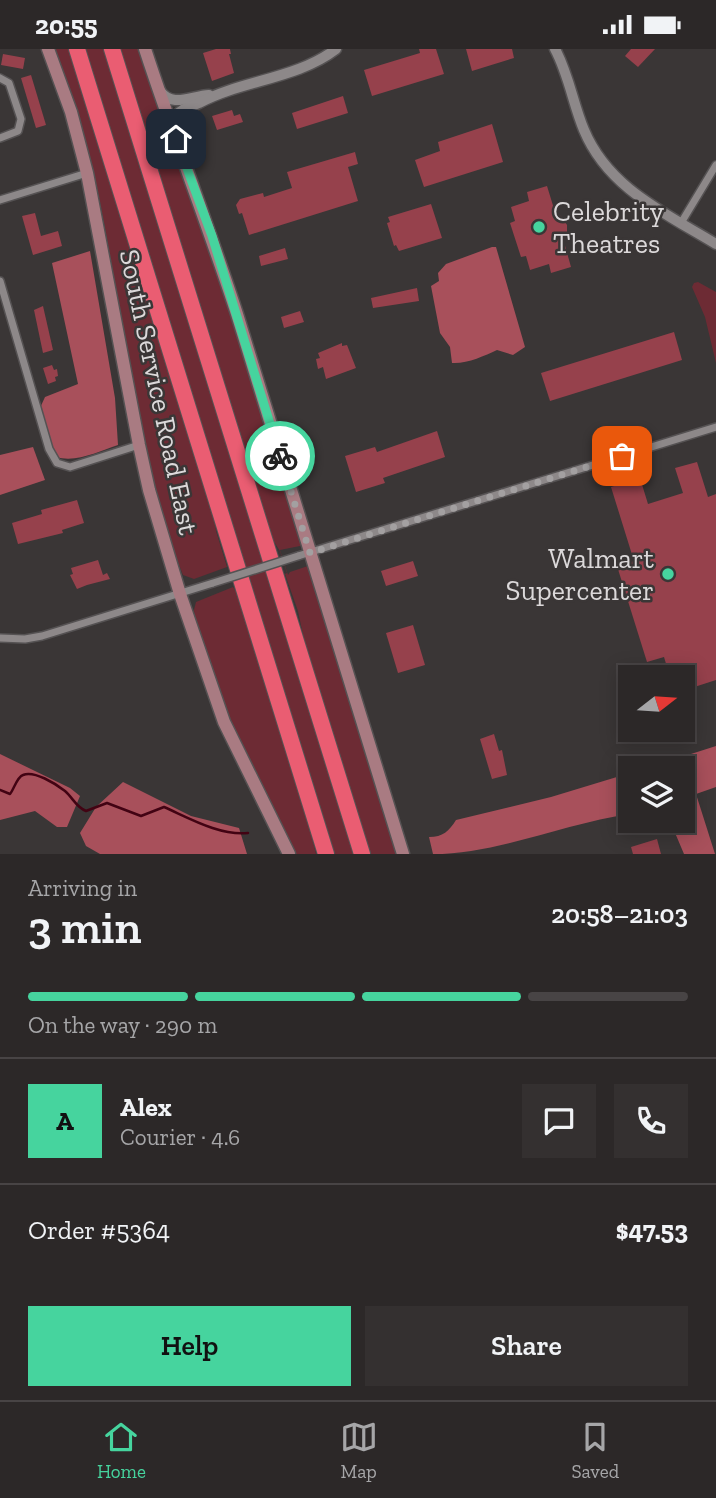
<!DOCTYPE html>
<html lang="en">
<head>
<meta charset="utf-8">
<style>
	:root { --surface:#2c2828; --page:#343030; --text:#f1f3f6; --muted:#a6a6a8; --line:#484445; --accent:#46d49e }
	body { margin:0; font-family:"Zilla Slab",serif; background:var(--page); color:var(--text); height:100vh; display:flex; flex-direction:column; font-size:26px; white-space:nowrap }
	* { box-sizing:border-box; margin:0 }
	p { font-size:23px; color:var(--muted) }
	.icon { flex:none; width:38px; height:38px; fill:none; stroke:currentColor; stroke-width:2; stroke-linecap:round; stroke-linejoin:round }
	.map { position:relative; height:805px; overflow:hidden }
	.details { display:flex; flex-direction:column; background:var(--surface); flex:1 }
	.details>* { flex:none }
	.needle { width:46px; rotate:73deg }
	.tools { position:absolute; left:618px; top:616px; display:grid; gap:14px }
	.tools a { display:grid; place-items:center; width:77px; height:77px; border-radius:0px; background:var(--surface); box-shadow:0 4px 18px #0003,0 0 0 2px var(--line); font-size:35px }
	.pin { position:absolute; display:grid; place-items:center; width:60px; height:60px; color:#fff; margin:-30px; border-radius:14px; box-shadow:0 4px 10px #0006 }
	.courier { position:absolute; display:grid; place-items:center; width:70px; height:70px; margin:-35px; border:5px solid #46d49e; border-radius:50%; background:#fff; color:#222; box-shadow:0 2px 9px #0007 }
	.overview em { font-style:normal; font-weight:600 }
	.overview div { display:flex; flex-direction:column-reverse }
	.overview { display:flex; align-items:center; justify-content:space-between; height:119px; padding:0 28px }
	h1 { font-size:46px; font-weight:600; line-height:52px }
	.bar { display:grid; grid-template-columns:repeat(4,1fr); gap:10px 7px; align-content:center; height:84px; padding:0 28px }
	.bar i { height:9px; border-radius:5px; background:var(--line) }
	.bar .selected { background:var(--accent) }
	.bar p { grid-column:span 4 }
	.line { display:flex; align-items:center; gap:18px; padding:0 28px; border-top:2px solid var(--line) }
	.line div { flex:1 }
	.round { display:grid; place-items:center; flex:none; width:74px; height:74px; border-radius:0px; background:var(--page) }
	.cta { display:flex; gap:14px; margin-top:auto; padding:14px 28px }
	.cta a { flex:1; height:80px; border-radius:0px; background:var(--accent); color:#111; font-size:28px; font-weight:600; line-height:80px; text-align:center }
	.cta a+a { background:var(--page); color:var(--text) }
	.status { display:flex; justify-content:space-between; align-items:center; height:49px; padding:0 35px; background:var(--surface); direction:ltr }
	.status svg { height:19px; fill:currentColor }
	.dock { display:flex; justify-content:space-around; align-items:center; height:98px; border-top:2px solid var(--line); background:var(--surface); font-size:19px; color:var(--muted) }
	.dock a { display:grid; justify-items:center; gap:4px }
	.dock .selected { color:var(--accent) }
	.map>svg:first-child { display:block }
	.green { fill:#6d2b34 }
	.forest { fill:#a8505b }
	.lines { fill:none; stroke-linecap:round; stroke-linejoin:round }
	.stream { stroke:#420313; stroke-width:2.5 }
	.building { fill:#96414c }
	.minor-casing { stroke:#555253; stroke-width:10 }
	.tertiary-casing { stroke:#555253; stroke-width:13 }
	.secondary-casing { stroke:#555253; stroke-width:15 }
	.motorway-casing { stroke:#555253; stroke-width:18 }
	.minor { stroke:#8d8889; stroke-width:7 }
	.tertiary { stroke:#8d8889; stroke-width:10 }
	.secondary { stroke:#a97b82; stroke-width:12 }
	.motorway { stroke:#ea5d72; stroke-width:16 }
	.minor-bridge-casing { stroke:#555253; stroke-width:10; stroke-linecap:butt }
	.minor-bridge { stroke:#8d8889; stroke-width:7 }
	.done { stroke:#a3a0a1; stroke-width:7; stroke-dasharray:0 12.6 }
	.route { stroke:#46d49e; stroke-width:9 }
	.poi-dot { fill:#46d49e; stroke:#3a3636; stroke-width:2.5 }
	.labels { text-anchor:middle; dominant-baseline:central; stroke-width:5; stroke-linejoin:round; paint-order:stroke }
	.poi-label { font-size:28px; fill:#dcd9da; stroke:#3a3636; text-anchor:start }
	.street-label { font-size:28px; fill:#dcd9da; stroke:#3a3636 }
</style>
</head>
<body>
<div class="status"><b>20:55</b><svg viewBox="0 0 49 12"><path d="M0 12V9h3v3zM5 12V6h3v6zM10 12V3h3v9zM15 12V0h3v12zM26 1h20v11H26zM47 4h2v5h-2z"/></svg></div>
<div class="map">
<svg width="716" height="805" viewBox="0 0 716 805">
	<rect width="100%" height="100%" fill="#3a3636"/>
	<g class="green">
		<path d="M54,0H71L214,462L216,482L227,518L194,530L183,526C135,409 125,276 100,153C89,100 71,50 54,0Z"/>
		<polygon points="85,0 105,0 355,805 335,805"/>
		<polygon points="118,0 138,0 222,239 302,494 300,497 280,501 288,526 290,523 308,517 398,805 370,805 307,605 298,562 285,525 287,524 280,502 271,488"/>
		<polygon points="698,233 716,243 716,326 716,314 705,268 692,238 694,234"/>
		<polygon points="233,538 241,549 301,744 316,805 296,805 240,693 221,649 195,571 194,561 196,553"/>
	</g>
	<g class="forest">
		<path d="M492,198H496L525,298L513,306L497,301C484,307 467,315 452,314L450,298L440,284L431,237L439,232L438,224L446,215Z"/>
		<path d="M90,202L115,349L118,396C99,402 77,414 56,408L40,359L45,348L78,335L52,214Z"/>
		<polygon points="33,398 45,431 0,446 0,406"/>
		<polygon points="716,697 716,738 696,745 715,805 684,805 670,772 682,772 682,719 647,719"/>
		<polygon points="0,705 70,739 80,747 67,778 57,778 35,762 0,771"/>
		<path d="M630,724V765C566,774 497,805 433,805L429,788C443,788 449,782 456,771L551,748Z"/>
		<polygon points="123,733 191,767 239,779 247,805 100,805 86,797 80,784 96,758"/>
	</g>
	<g class="lines">
		<path class="stream" d="M0,741L10,745C14,740 17,728 23,726C34,721 56,735 65,742C73,749 76,758 86,762L107,754L141,767L164,758C189,769 220,787 248,784"/>
	</g>
	<g class="building">
		<polygon points="216,0 230,0 231,5 229,5 234,24 212,32 203,4"/>
		<polygon points="419,0 436,0 444,25 372,47 364,21 420,4"/>
		<polygon points="466,0 512,0 514,9 472,22"/>
		<polygon points="631,0 655,0 638,18 625,7"/>
		<polygon points="3,5 25,9 23,20 1,16"/>
		<polygon points="31,26 46,76 36,79 21,29"/>
		<polygon points="343,47 348,64 297,80 292,64"/>
		<polygon points="232,61 234,67 240,65 243,73 217,81 212,67"/>
		<polygon points="492,75 503,113 424,138 415,111 440,102 438,93"/>
		<polygon points="355,103 358,115 348,118 358,152 249,186 242,164 239,165 236,156 240,150 263,144 264,148 292,139 287,123"/>
		<polygon points="547,137 555,163 562,168 567,176 567,185 564,193 571,218 551,224 549,215 530,221 526,207 521,208 510,174 515,172 511,158 529,152 527,143"/>
		<polygon points="431,155 442,189 399,202 396,196 394,197 387,174 390,173 388,168"/>
		<polygon points="35,164 41,187 58,182 62,197 33,206 22,167"/>
		<polygon points="285,199 288,210 261,217 259,207"/>
		<polygon points="417,239 419,252 373,259 371,249"/>
		<polygon points="43,257 53,301 43,304 34,261"/>
		<polygon points="300,262 304,273 284,279 281,268"/>
		<polygon points="674,283 682,311 550,352 541,324"/>
		<polygon points="342,294 342,297 347,296 356,319 326,330 323,318 318,320 316,310 320,309 318,304"/>
		<polygon points="52,316 54,321 57,320 58,327 55,328 56,332 48,335 43,319"/>
		<polygon points="437,382 445,408 383,429 385,434 356,443 345,407 375,398 377,403"/>
		<polygon points="697,413 708,448 716,445 716,631 682,642 682,628 670,628 664,608 647,613 617,517 634,512 611,438 640,429 648,455 683,444 675,419"/>
		<polygon points="77,451 84,474 62,481 63,484 18,495 12,474 42,465 41,461"/>
		<polygon points="98,511 103,526 107,524 110,530 87,536 77,540 70,526 73,525 71,519"/>
		<polygon points="413,512 418,527 386,537 381,522"/>
		<polygon points="413,576 425,616 398,624 386,584"/>
		<polygon points="494,685 499,702 502,701 507,726 492,730 480,690"/>
		<polygon points="657,790 661,805 633,805 631,798"/>
	</g>
	<g class="lines">
		<g class="minor-casing">
			<g id="minor">
				<polyline points="0,29 9,34 21,70 18,82 0,89"/>
				<polyline points="0,151 87,124"/>
				<polyline points="681,174 716,116"/>
				<polyline points="0,232 49,400 57,414 70,418 139,396"/>
				<polyline points="298,507 716,378"/>
				<polyline points="0,589 25,590 42,587 213,534"/>
			</g>
		</g>
		<g class="tertiary-casing">
			<g id="tertiary">
				<path d="M555,0C569,26 573,55 584,81C608,139 665,164 716,195"/>
				<path d="M160,42C172,59 191,47 209,46"/>
				<path d="M174,80L176,67C182,59 190,58 199,54C242,31 297,30 336,0"/>
			</g>
		</g>
		<g class="secondary-casing">
			<g id="secondary">
				<polyline points="48,0 71,63 87,124 139,396 149,441 180,545 224,673 289,805"/>
				<path d="M145,0C174,89 208,176 237,265L403,805"/>
			</g>
		</g>
		<g class="motorway-casing">
			<g id="motorway">
				<polyline points="77,0 326,805"/>
				<polyline points="112,0 362,805"/>
			</g>
		</g>
		<use href="#minor" class="minor"/>
		<use href="#tertiary" class="tertiary"/>
		<use href="#secondary" class="secondary"/>
		<use href="#motorway" class="motorway"/>
		<g class="minor-bridge-casing">
			<polyline id="minor-bridge" points="213,534 298,507"/>
		</g>
		<use href="#minor-bridge" class="minor-bridge"/>
	</g>
	<g class="lines">
		<polyline class="done" points="280,407 310,504 622,407"/>
		<polyline class="route" points="176,90 212,187 280,407"/>
	</g>
	<g class="poi-dot">
		<circle cx="539" cy="178" r="7"/>
		<circle cx="668" cy="525" r="7"/>
	</g>
	<g class="labels">
		<g class="poi-label">
			<text x="553" y="162">Celebrity<tspan x="553" dy="32">Theatres</tspan></text>
			<text x="654" y="509" text-anchor="end">Walmart<tspan x="654" dy="32">Supercenter</tspan></text>
		</g>
		<g class="street-label">
			<text transform="translate(159 343) rotate(78)">South Service Road East</text>
		</g>
	</g>
</svg>
<div class="tools">
<a><svg class="needle" viewBox="-14 -14 28 28"><path d="M0-13l5 13h-10z" fill="#e53935"/><path d="M0 13l5-13h-10z" fill="#a6a6a8"/></svg></a>
<a><svg class="icon" aria-label="layers" viewBox="0 0 24 24"><path d="M12 4l9 5-9 5-9-5zM3 14l9 5 9-5"/></svg></a>
</div>
<div class="pin" style="left:622px;top:407px;background:#ea580c"><svg class="icon" aria-label="bag" viewBox="0 0 24 24"><path d="M5 8h14l-1 12H6zM9 8a3 3 0 0 1 6 0"/></svg></div>
<div class="pin" style="left:176px;top:90px;background:#1f2937"><svg class="icon" aria-label="home" viewBox="0 0 24 24"><path d="M3 11l9-7 9 7M6 9v11h12V9"/></svg></div>
<div class="courier" style="left:280px;top:407px"><svg class="icon" aria-label="bike" viewBox="0 0 24 24"><circle cx="6" cy="16" r="4"/><circle cx="18" cy="16" r="4"/><path d="M6 16l4-8h5l3 8M10 8l3 8H6M13 5h3"/></svg></div>
</div>
<section class="details">
<div class="overview"><div><h1>3 min</h1><p>Arriving in</p></div><em>20:58–21:03</em></div>
<div class="bar"><i class="selected"></i><i class="selected"></i><i class="selected"></i><i></i><p>On the way · 290 m</p></div>
<div class="line" style="height:126px"><b class="round" style="background:var(--accent);color:#111">A</b><div><b>Alex</b><p>Courier · 4.6</p></div><a class="round"><svg class="icon" aria-label="chat" viewBox="0 0 24 24"><path d="M4 5h16v11H9l-5 4z"/></svg></a><a class="round"><svg class="icon" aria-label="phone" viewBox="0 0 24 24"><path d="M5 4h4l2 5-3 2q2 4 5 5l2-3 5 2v4C11 20 4 13 5 4z"/></svg></a></div>
<div class="line" style="height:91px"><div>Order #5364</div><b>$47.53</b></div>
<div class="cta"><a>Help</a><a>Share</a></div>
</section>
<nav class="dock">
<a class="selected"><svg class="icon" aria-label="home" viewBox="0 0 24 24"><path d="M3 11l9-7 9 7M6 9v11h12V9"/></svg>Home</a>
<a><svg class="icon" aria-label="map" viewBox="0 0 24 24"><path d="M3 6l6-2 6 2 6-2v14l-6 2-6-2-6 2zM9 4v14M15 6v14"/></svg>Map</a>
<a><svg class="icon" aria-label="saved" viewBox="0 0 24 24"><path d="M7 4h10v16l-5-4-5 4z"/></svg>Saved</a>
</nav>
</body>
</html>
